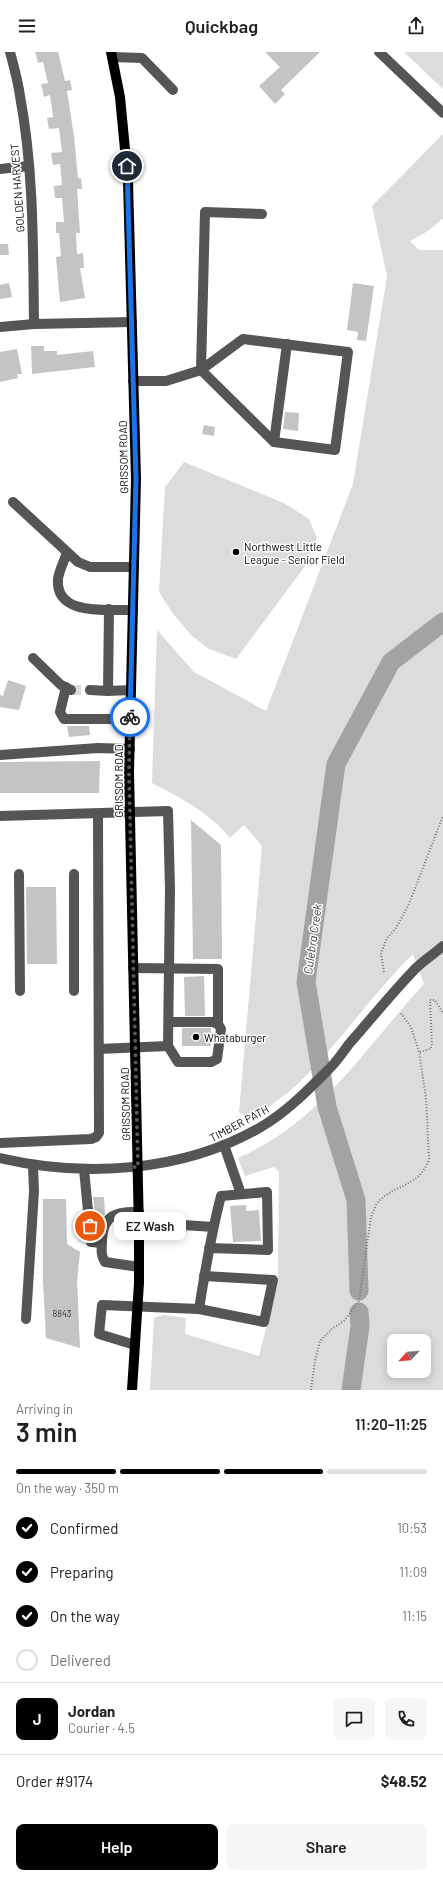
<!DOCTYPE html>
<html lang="en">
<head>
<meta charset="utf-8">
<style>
	:root { --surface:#fff; --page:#f6f6f6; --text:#202124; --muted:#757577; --line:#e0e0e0; --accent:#000 }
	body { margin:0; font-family:Barlow,sans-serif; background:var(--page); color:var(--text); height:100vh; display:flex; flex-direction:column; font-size:15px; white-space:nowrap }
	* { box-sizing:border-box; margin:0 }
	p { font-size:13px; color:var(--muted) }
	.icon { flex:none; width:22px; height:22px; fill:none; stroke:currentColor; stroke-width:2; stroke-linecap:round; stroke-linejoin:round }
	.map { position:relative; height:1338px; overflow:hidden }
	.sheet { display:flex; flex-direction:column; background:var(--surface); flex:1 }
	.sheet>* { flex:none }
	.needle { width:26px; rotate:244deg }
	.tools { position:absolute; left:387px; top:1282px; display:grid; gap:8px }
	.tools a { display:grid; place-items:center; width:44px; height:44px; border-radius:8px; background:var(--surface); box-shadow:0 2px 10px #0003; font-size:20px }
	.pin { position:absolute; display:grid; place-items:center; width:34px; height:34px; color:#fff; margin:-17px; border:2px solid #fff; border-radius:50%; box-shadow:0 1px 4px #0007 }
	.courier { position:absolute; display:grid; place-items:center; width:40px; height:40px; margin:-20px; border:3px solid #1a73e8; border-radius:50%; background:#fff; color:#222; box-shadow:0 1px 5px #0007 }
	.bubble { position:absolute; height:28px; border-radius:8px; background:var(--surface); box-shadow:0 2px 10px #0003; font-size:13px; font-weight:600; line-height:28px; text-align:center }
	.head em { font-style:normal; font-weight:600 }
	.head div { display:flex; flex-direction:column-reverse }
	.head { display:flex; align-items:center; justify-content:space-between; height:68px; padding:0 16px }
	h1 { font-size:26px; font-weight:600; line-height:30px }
	.bar { display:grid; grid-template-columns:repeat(4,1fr); gap:6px 4px; align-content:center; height:48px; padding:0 16px }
	.bar i { height:5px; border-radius:3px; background:var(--line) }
	.bar .active { background:var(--accent) }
	.bar p { grid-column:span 4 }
	.line { display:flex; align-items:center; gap:10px; padding:0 16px; border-top:1px solid var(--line) }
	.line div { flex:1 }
	.round { display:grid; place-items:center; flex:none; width:42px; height:42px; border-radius:8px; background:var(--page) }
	ol { padding:0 16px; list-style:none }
	li { display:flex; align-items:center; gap:12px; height:44px }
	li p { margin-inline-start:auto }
	li .icon { padding:4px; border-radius:50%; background:var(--accent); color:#fff; stroke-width:4 }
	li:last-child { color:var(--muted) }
	li i { width:22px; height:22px; border:2px solid var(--line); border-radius:50% }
	.primary-button { display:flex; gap:8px; margin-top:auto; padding:8px 16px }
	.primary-button a { flex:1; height:46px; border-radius:8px; background:var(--accent); color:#fff; font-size:16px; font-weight:600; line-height:46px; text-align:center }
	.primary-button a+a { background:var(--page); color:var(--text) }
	header { display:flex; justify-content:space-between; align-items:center; height:52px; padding:0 16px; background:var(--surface); font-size:18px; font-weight:600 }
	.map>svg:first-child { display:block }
	.green { fill:#dcdcdc; fill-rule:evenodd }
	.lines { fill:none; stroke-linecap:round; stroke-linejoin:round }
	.river { stroke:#a3a3a3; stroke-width:19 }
	.building { fill:#c4c4c4 }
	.minor-tunnel { stroke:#d9d9d9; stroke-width:10; stroke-dasharray:10 5; stroke-linecap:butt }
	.path { stroke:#777; stroke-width:2; stroke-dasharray:1 2; stroke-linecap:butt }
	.minor { stroke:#555; stroke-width:10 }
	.major { stroke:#000; stroke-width:10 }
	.done { stroke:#595959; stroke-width:4; stroke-dasharray:0 7.2 }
	.route { stroke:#1a73e8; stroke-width:5 }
	.poi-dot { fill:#000; stroke:#fff; stroke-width:1.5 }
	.labels { text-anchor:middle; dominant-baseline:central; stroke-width:3; stroke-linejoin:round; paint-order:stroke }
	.number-label { font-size:9px; fill:#313131 }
	.street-label { font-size:11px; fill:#000; stroke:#fff }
	.poi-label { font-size:11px; fill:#000; stroke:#fff; text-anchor:start }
	.water-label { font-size:12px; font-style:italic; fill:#444; stroke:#fff }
</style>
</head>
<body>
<header><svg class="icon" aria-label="menu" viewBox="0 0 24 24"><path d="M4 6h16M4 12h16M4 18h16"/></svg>Quickbag<svg class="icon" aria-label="share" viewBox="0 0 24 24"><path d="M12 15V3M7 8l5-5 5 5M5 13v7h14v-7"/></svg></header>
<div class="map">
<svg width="443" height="1338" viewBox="0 0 443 1338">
	<rect width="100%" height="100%" fill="#fff"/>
	<g class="green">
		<polygon points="404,0 443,0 443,37"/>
		<path d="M443,82V168L442,167L428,179L410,189L419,198H443V1338H150L154,1266L163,1263L186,1266L185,1282L259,1304L278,1228L279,1120L274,1115L245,1124L238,1106C321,1070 365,996 424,932L413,902C369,945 336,997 290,1039C278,1049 263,1058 250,1067L239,1060L262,794L244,773L230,786C210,761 181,746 152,731L157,578L194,620L266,659L353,432L387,224L372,154ZM394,1289H424V1319H394Z"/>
		<polygon points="184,410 284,451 309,467 317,486 305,514 236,607 209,597 192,584 174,563 159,540 165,435"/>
	</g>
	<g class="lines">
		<g class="river">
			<polyline points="359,1239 356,1148 327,1055 306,930 336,712 391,610 443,570"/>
			<polyline points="351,1338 360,1274 359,1260"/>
		</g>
	</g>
	<g class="building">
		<polygon points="35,0 58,0 65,29 70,28 72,38 67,39 74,84 78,126 81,126 82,137 77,137 80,181 76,181 77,202 83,201 84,216 80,216 85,246 60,250 56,205 61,204 59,181 56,181 56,170 64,170 62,146 55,146 54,134 62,133 60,112 53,113 51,101 62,100 59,76 49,77 47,66 53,65 50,43 44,45 41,32 48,31 43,10 38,11"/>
		<polygon points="265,0 320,0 281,38 285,42 275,52 259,34 280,15"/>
		<polygon points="0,192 8,192 9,203 0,203"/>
		<polygon points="9,231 12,245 0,247 0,233"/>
		<polygon points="353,231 374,234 366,289 357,288 358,280 347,278"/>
		<polygon points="31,294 44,294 44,299 57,299 57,303 93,299 95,315 32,322"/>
		<polygon points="17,297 22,322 17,322 18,326 0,330 0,300"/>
		<polygon points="285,360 299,361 298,379 283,377"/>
		<polygon points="204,373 215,375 214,384 202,382"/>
		<polygon points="8,628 26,634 19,658 0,655 0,643 3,644"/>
		<polygon points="67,674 89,674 90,683 69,685"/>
		<polygon points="100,709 99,741 0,741 0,710"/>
		<polygon points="191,768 221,793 222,907 193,907"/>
		<polygon points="26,835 56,835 57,912 27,912"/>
		<polygon points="204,924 205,964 185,964 184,925"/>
		<rect x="182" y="976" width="29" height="18"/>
		<polygon points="93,1145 104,1145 105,1162 100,1169 96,1170"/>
		<polygon points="43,1147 66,1147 67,1192 80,1200 77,1229 80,1296 46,1286 43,1230"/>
		<polygon points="246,1153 246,1159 259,1158 261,1189 233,1190 230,1154"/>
	</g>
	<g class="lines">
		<polyline class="minor-tunnel" points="71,638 90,638"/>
		<g class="path">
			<polyline points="384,920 381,901 387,886 396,876 409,852 443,764"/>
			<polyline points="420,1000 430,997 432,993 430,948 435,948 443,961"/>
			<path d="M311,1338L315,1309L320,1289L332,1277L345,1268L359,1249L371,1165C373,1161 374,1157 376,1153C391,1132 420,1136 429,1107L426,1046L419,1000L411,975L400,960"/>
		</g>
		<g class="minor">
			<path d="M10,0C14,15 18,29 20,44C34,119 33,196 34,272"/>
			<polyline points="379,0 443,61"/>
			<polyline points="112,5 142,6 173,38"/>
			<polyline points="0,117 29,114"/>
			<polyline points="0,275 34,272 132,270"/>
			<polygon points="243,287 348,300 335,398 274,390 201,318"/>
			<polyline points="133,329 166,329 201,318 205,160 262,162"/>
			<polyline points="274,390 287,292"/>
			<polyline points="13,450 78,510 90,515 134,515"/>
			<path d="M67,501C64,509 59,519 58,527C55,565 109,557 133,558"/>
			<polyline points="109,557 108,639 131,638"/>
			<polyline points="33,606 61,633 71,638"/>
			<polyline points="66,635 60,660 64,667 130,667"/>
			<polyline points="90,638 108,639"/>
			<polyline points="0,703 98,696 130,697"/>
			<polyline points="0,764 168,759 170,837 168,994 178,1010 211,1010 217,1007 221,977 218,972 213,970 170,970"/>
			<polyline points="19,822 20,939"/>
			<polyline points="74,822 74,939"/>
			<polyline points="133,916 218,917 218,972"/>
			<polyline points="99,997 168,994"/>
			<polyline points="0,1091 91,1087 96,1085 99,1081 98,762"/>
			<polyline points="224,1093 241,1142"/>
			<path d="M0,1106C86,1126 184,1120 261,1075C287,1060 309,1037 330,1016C337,1009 343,1000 349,992C371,967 392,941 415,917C423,909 434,902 443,894"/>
			<polyline points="84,1117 91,1190 102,1191"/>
			<path d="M139,1160C116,1159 103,1163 102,1188C102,1197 100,1202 105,1210L139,1215"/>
			<polyline points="139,1170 213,1175"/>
			<polyline points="199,1257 264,1270 273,1228 204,1224"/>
			<polyline points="26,1267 34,1139 33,1114"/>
			<path d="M135,1293L99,1282L102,1253L199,1257C205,1219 211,1182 221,1144L267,1140L268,1198L209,1196"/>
		</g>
		<polyline class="major" points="111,0 120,45 128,129 136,427 129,720 139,1179 139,1231 132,1338"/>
	</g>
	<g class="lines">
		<polyline class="done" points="90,1174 84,1117 138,1115 129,720 130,665"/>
		<polyline class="route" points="127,114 136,427 130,665"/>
	</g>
	<g class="poi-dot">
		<circle cx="236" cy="500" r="4"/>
		<circle cx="196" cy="985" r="4"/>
	</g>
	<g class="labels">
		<g class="number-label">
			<text x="62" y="1261">8843</text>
		</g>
		<g class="street-label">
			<text transform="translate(17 136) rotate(-94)">GOLDEN HARVEST</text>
			<text transform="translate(123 405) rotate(-91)">GRISSOM ROAD</text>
			<text transform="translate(118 729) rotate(-90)">GRISSOM ROAD</text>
			<text transform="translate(125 1052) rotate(-91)">GRISSOM ROAD</text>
			<text transform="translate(239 1071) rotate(-28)">TIMBER PATH</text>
		</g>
		<g class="poi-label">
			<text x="244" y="494">Northwest Little<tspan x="244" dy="13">League - Senior Field</tspan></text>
			<text x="204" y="985">Whataburger</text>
		</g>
		<g class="water-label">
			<text transform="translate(312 887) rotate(-82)">Culebra Creek</text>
		</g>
	</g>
</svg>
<div class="tools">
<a><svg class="needle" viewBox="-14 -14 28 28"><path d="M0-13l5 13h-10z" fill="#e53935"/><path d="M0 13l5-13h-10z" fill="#757577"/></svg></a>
</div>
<div class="pin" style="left:90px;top:1174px;background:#ea580c"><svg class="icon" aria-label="bag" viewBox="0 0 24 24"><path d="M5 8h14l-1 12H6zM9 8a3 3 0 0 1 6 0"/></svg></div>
<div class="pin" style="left:127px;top:114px;background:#1f2937"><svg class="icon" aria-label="home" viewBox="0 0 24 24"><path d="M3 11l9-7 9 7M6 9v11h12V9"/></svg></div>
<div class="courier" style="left:130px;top:665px"><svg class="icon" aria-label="bike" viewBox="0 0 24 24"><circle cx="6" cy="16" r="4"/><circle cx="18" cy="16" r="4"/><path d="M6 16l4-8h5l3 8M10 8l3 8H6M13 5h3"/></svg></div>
<div class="bubble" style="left:114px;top:1160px;width:72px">EZ Wash</div>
</div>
<section class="sheet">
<div class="head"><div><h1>3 min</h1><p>Arriving in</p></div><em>11:20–11:25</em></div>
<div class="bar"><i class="active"></i><i class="active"></i><i class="active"></i><i></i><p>On the way · 350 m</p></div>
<ol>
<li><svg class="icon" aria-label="check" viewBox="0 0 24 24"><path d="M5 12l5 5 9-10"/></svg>Confirmed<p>10:53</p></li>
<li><svg class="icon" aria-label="check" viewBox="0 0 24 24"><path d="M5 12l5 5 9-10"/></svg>Preparing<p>11:09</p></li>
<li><svg class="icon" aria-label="check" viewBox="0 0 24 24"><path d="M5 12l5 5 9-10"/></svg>On the way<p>11:15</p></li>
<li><i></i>Delivered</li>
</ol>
<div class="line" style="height:72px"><b class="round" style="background:var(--accent);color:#fff">J</b><div><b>Jordan</b><p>Courier · 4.5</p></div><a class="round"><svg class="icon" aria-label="chat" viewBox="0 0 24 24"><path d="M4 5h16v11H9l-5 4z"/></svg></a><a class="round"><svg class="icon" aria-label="phone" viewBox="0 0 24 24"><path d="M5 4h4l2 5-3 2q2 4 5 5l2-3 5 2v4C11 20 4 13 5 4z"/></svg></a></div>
<div class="line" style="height:52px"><div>Order #9174</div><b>$48.52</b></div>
<div class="primary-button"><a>Help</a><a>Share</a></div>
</section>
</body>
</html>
